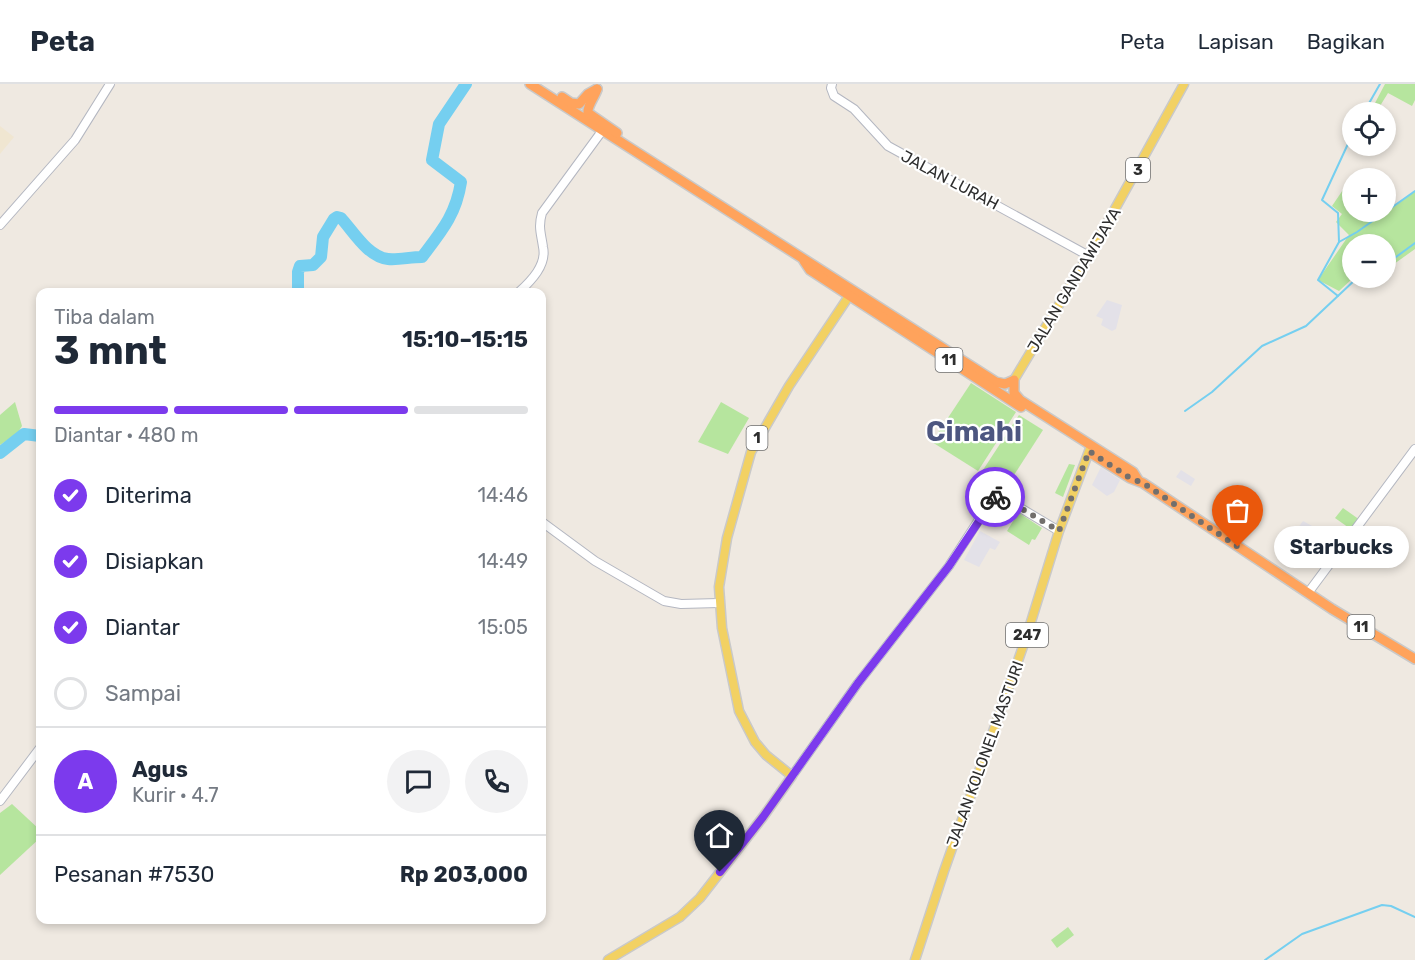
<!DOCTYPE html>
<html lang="id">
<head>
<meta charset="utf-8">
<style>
	:root { --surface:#fff; --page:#f2f2f3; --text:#1f2937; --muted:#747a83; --line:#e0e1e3; --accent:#7c3aed }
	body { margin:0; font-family:Rubik,sans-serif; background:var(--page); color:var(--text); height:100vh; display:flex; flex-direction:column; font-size:22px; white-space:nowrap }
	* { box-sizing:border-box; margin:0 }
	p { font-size:20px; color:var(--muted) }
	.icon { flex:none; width:33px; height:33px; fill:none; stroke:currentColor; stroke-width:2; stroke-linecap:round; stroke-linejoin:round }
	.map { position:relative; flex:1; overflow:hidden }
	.panel { position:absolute; left:36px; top:204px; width:510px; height:636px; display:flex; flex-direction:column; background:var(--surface); border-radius:12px; box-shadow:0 3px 9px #0003 }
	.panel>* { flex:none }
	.tools { position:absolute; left:1342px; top:18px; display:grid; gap:12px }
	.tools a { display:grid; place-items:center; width:54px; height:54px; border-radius:50%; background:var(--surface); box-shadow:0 3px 9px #0003; font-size:30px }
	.pin { position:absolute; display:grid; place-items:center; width:51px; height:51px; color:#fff; margin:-62px -26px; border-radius:50% 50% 50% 0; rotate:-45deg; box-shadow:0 0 6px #0007 }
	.pin .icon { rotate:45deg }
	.courier { position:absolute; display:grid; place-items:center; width:60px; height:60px; margin:-30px; border:4px solid #7c3aed; border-radius:50%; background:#fff; color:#222; box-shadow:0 2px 8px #0007 }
	.bubble { position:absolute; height:42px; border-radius:21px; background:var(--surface); box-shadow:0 3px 9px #0003; font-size:20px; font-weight:700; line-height:42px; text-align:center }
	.headline em { font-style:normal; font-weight:700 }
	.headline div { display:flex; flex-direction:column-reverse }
	.headline { display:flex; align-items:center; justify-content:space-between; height:102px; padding:0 18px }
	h1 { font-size:39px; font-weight:700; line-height:45px }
	.bar { display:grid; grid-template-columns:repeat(4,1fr); gap:9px 6px; align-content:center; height:72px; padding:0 18px }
	.bar i { height:8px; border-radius:4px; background:var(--line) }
	.bar .selected { background:var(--accent) }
	.bar p { grid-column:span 4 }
	.line { display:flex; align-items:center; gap:15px; padding:0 18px; border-top:2px solid var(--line) }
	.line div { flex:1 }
	.round { display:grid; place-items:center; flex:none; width:63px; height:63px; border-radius:32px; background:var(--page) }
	ol { padding:0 18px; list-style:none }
	li { display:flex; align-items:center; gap:18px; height:66px }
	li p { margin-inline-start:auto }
	li .icon { padding:6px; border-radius:50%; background:var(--accent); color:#fff; stroke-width:4 }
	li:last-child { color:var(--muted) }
	li i { width:33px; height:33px; border:3px solid var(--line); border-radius:50% }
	header { display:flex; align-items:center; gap:36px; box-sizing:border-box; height:84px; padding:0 30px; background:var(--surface); border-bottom:2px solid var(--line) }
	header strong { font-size:28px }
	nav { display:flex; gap:33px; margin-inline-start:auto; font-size:21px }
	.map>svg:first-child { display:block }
	.industrial { fill:#e3e1e8 }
	.education { fill:#f0e6d1 }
	.green { fill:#b6e59e }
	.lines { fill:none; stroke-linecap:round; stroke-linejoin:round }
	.stream { stroke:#75cff0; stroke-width:2 }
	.river { stroke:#75cff0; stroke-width:12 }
	.secondary-casing { stroke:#b4b7c1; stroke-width:10 }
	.primary-casing { stroke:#c9c9c9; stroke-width:11 }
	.highway-casing { stroke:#c9c9c9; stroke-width:12 }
	.secondary { stroke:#fff; stroke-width:8 }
	.primary { stroke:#f2d163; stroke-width:8 }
	.highway { stroke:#ffa35c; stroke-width:9 }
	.done { stroke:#726f6d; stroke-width:6; stroke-dasharray:0 10.8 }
	.route { stroke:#7c3aed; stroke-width:8 }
	.labels { text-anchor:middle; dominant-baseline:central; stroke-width:4.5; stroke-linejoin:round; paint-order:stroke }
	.shield { fill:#fff; stroke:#6d6d6d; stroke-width:1.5 }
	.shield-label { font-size:15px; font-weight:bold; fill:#2e2e2e }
	.street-label { font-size:16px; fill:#2e2e2e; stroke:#fff }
	.town-label { font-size:28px; font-weight:bold; fill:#4d5680; stroke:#fff }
</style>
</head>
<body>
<header>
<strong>Peta</strong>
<nav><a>Peta</a><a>Lapisan</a><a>Bagikan</a></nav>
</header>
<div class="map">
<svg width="1415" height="876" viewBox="0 0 1415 876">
	<rect width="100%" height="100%" fill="#efe9e1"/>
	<g class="industrial">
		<polygon points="1107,216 1122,221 1116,245 1112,247 1101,241 1103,235 1096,232"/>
		<polygon points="1101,383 1120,396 1114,408 1107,412 1092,401"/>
		<polygon points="1181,386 1195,395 1191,402 1176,393"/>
		<polygon points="1303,437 1314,443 1310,448 1304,446 1306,450 1313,454 1319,447 1323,448 1323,451 1334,457 1319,475 1287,459"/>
		<polygon points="980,447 1000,458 995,466 990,464 979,483 964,476"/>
	</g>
	<polygon class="education" points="0,42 14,53 0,70"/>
	<g class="green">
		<polygon points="1385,0 1415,0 1415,16 1412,22 1388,9 1380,22 1375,19"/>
		<polygon points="1349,97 1353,100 1353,128 1386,128 1386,118 1394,122 1415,107 1415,165 1394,180 1386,178 1386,160 1353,160 1353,194 1339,207 1318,196 1349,151 1336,138 1342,130 1332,122"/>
		<polygon points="971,299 1016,328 978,387 932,358"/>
		<polygon points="15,318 22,342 17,350 0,361 0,331"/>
		<polygon points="721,318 749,334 728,370 698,358"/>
		<polygon points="1019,331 1043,346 1005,405 981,389"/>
		<polygon points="1069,380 1075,381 1063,413 1055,409"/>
		<polygon points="1004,419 1042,444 1035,456 1032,455 1029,461 1007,447 1015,434 1008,429 1010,426 1003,421"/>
		<polygon points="1343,424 1360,436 1352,446 1335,434"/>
		<polygon points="12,720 40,746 40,754 0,791 0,729"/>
		<polygon points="1068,843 1074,851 1057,864 1051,856"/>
	</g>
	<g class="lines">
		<g class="stream">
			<polyline points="1364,28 1380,0"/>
			<polyline points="1339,158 1338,129 1322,116 1353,49"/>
			<polyline points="1386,172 1396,173 1415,159"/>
			<polyline points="1338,212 1318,196 1339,158 1357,148 1415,107"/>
			<polyline points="1185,327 1212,308 1262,262 1306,242 1357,194"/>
			<polyline points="1265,876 1302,850 1382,821 1391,822 1415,833"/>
		</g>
		<g class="river">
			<path d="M298,208V188L300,182L313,181L321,173L323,153L334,135L337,133L341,134C353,147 368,173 388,175C399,176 410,173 422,173C441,148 456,131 461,98L432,76L439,40L466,0"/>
			<polyline points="0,369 24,350 40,352"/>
		</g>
		<g class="secondary-casing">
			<g id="secondary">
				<polyline points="832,0 831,4 834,12 854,25 888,62 1089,172"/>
				<polyline points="0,141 75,56 110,0"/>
				<path d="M519,208C531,197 547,181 543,163C541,149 538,143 542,129L602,47"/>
				<polyline points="542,438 595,477 664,517 681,520 719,519"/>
				<polyline points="1308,509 1415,365"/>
				<polyline points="792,692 858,599 949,482 993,414 996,412 1002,413 1059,447"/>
				<polyline points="0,717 40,664"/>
			</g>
		</g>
		<g class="primary-casing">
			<g id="primary">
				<polyline points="1014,296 1100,152 1184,0"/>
				<polyline points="608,876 680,833 700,814 763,733 792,692 766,671 755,658 739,627 722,544 719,503 727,454 751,368 789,302 849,212"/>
				<polyline points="915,876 944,787 1026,554 1059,447 1091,362"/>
			</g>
		</g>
		<g class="highway-casing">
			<g id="highway">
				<polyline points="530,0 996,298 1005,300 1014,296 1014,309 1020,316 1133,388 1138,396"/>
				<path d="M597,5C595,13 587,21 588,29L617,49"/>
				<polyline points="562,13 571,19 579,20 588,10 597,5"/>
				<polyline points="804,177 810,186 1021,323"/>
				<polyline points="1092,370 1130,394 1143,399 1332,525 1415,575"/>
			</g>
		</g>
		<use href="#secondary" class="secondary"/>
		<use href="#primary" class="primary"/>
		<use href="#highway" class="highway"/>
	</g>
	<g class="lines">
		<polyline class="done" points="995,413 1002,413 1059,447 1089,367 1130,394 1143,399 1238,463"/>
		<polyline class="route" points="720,788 763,733 858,599 949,482 995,413"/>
	</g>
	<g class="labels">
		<g class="shield">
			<rect x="1126" y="74" width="24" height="24" rx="4.5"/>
			<rect x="935.5" y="264" width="27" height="24" rx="4.5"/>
			<rect x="746.5" y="342" width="21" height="24" rx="4.5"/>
			<rect x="1347.5" y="531" width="27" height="24" rx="4.5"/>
			<rect x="1006" y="539" width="42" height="24" rx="4.5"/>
		</g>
		<g class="shield-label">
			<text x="1138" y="86">3</text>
			<text x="949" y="276">11</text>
			<text x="757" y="354">1</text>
			<text x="1361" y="543">11</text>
			<text x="1027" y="551">247</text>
		</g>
		<g class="street-label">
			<text transform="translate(950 96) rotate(28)">JALAN LURAH</text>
			<text transform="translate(1074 196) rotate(-59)">JALAN GANDAWIJAYA</text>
			<text transform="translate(985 670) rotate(-70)">JALAN KOLONEL MASTURI</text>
		</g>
		<g class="town-label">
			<text x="974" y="347">Cimahi</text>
		</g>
	</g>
</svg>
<div class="tools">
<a><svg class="icon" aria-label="locate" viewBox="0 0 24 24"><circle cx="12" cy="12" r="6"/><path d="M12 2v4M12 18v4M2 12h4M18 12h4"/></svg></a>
<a>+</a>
<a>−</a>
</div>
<div class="pin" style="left:1238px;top:463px;background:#ea580c"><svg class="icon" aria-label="bag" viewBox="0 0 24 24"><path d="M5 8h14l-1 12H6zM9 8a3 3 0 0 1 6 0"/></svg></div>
<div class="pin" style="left:720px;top:788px;background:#1f2937"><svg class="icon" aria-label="home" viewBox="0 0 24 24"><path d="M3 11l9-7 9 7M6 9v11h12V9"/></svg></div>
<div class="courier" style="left:995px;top:413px"><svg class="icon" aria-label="bike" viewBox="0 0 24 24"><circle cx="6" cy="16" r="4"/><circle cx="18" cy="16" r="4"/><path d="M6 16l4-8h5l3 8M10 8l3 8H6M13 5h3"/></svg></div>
<div class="bubble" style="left:1274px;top:442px;width:135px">Starbucks</div>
<section class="panel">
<div class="headline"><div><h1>3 mnt</h1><p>Tiba dalam</p></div><em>15:10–15:15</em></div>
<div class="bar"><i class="selected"></i><i class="selected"></i><i class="selected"></i><i></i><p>Diantar · 480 m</p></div>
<ol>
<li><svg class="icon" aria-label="check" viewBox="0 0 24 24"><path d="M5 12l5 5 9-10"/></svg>Diterima<p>14:46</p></li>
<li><svg class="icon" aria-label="check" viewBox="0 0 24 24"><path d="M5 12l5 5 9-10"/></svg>Disiapkan<p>14:49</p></li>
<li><svg class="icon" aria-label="check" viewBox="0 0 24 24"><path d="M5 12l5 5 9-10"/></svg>Diantar<p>15:05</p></li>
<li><i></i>Sampai</li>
</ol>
<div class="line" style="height:108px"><b class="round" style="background:var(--accent);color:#fff">A</b><div><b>Agus</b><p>Kurir · 4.7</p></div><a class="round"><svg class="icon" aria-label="chat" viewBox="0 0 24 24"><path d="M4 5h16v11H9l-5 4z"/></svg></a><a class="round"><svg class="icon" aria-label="phone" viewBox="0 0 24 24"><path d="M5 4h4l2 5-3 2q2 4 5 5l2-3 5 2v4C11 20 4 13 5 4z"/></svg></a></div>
<div class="line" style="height:78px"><div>Pesanan #7530</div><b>Rp 203,000</b></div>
</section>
</div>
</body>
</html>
